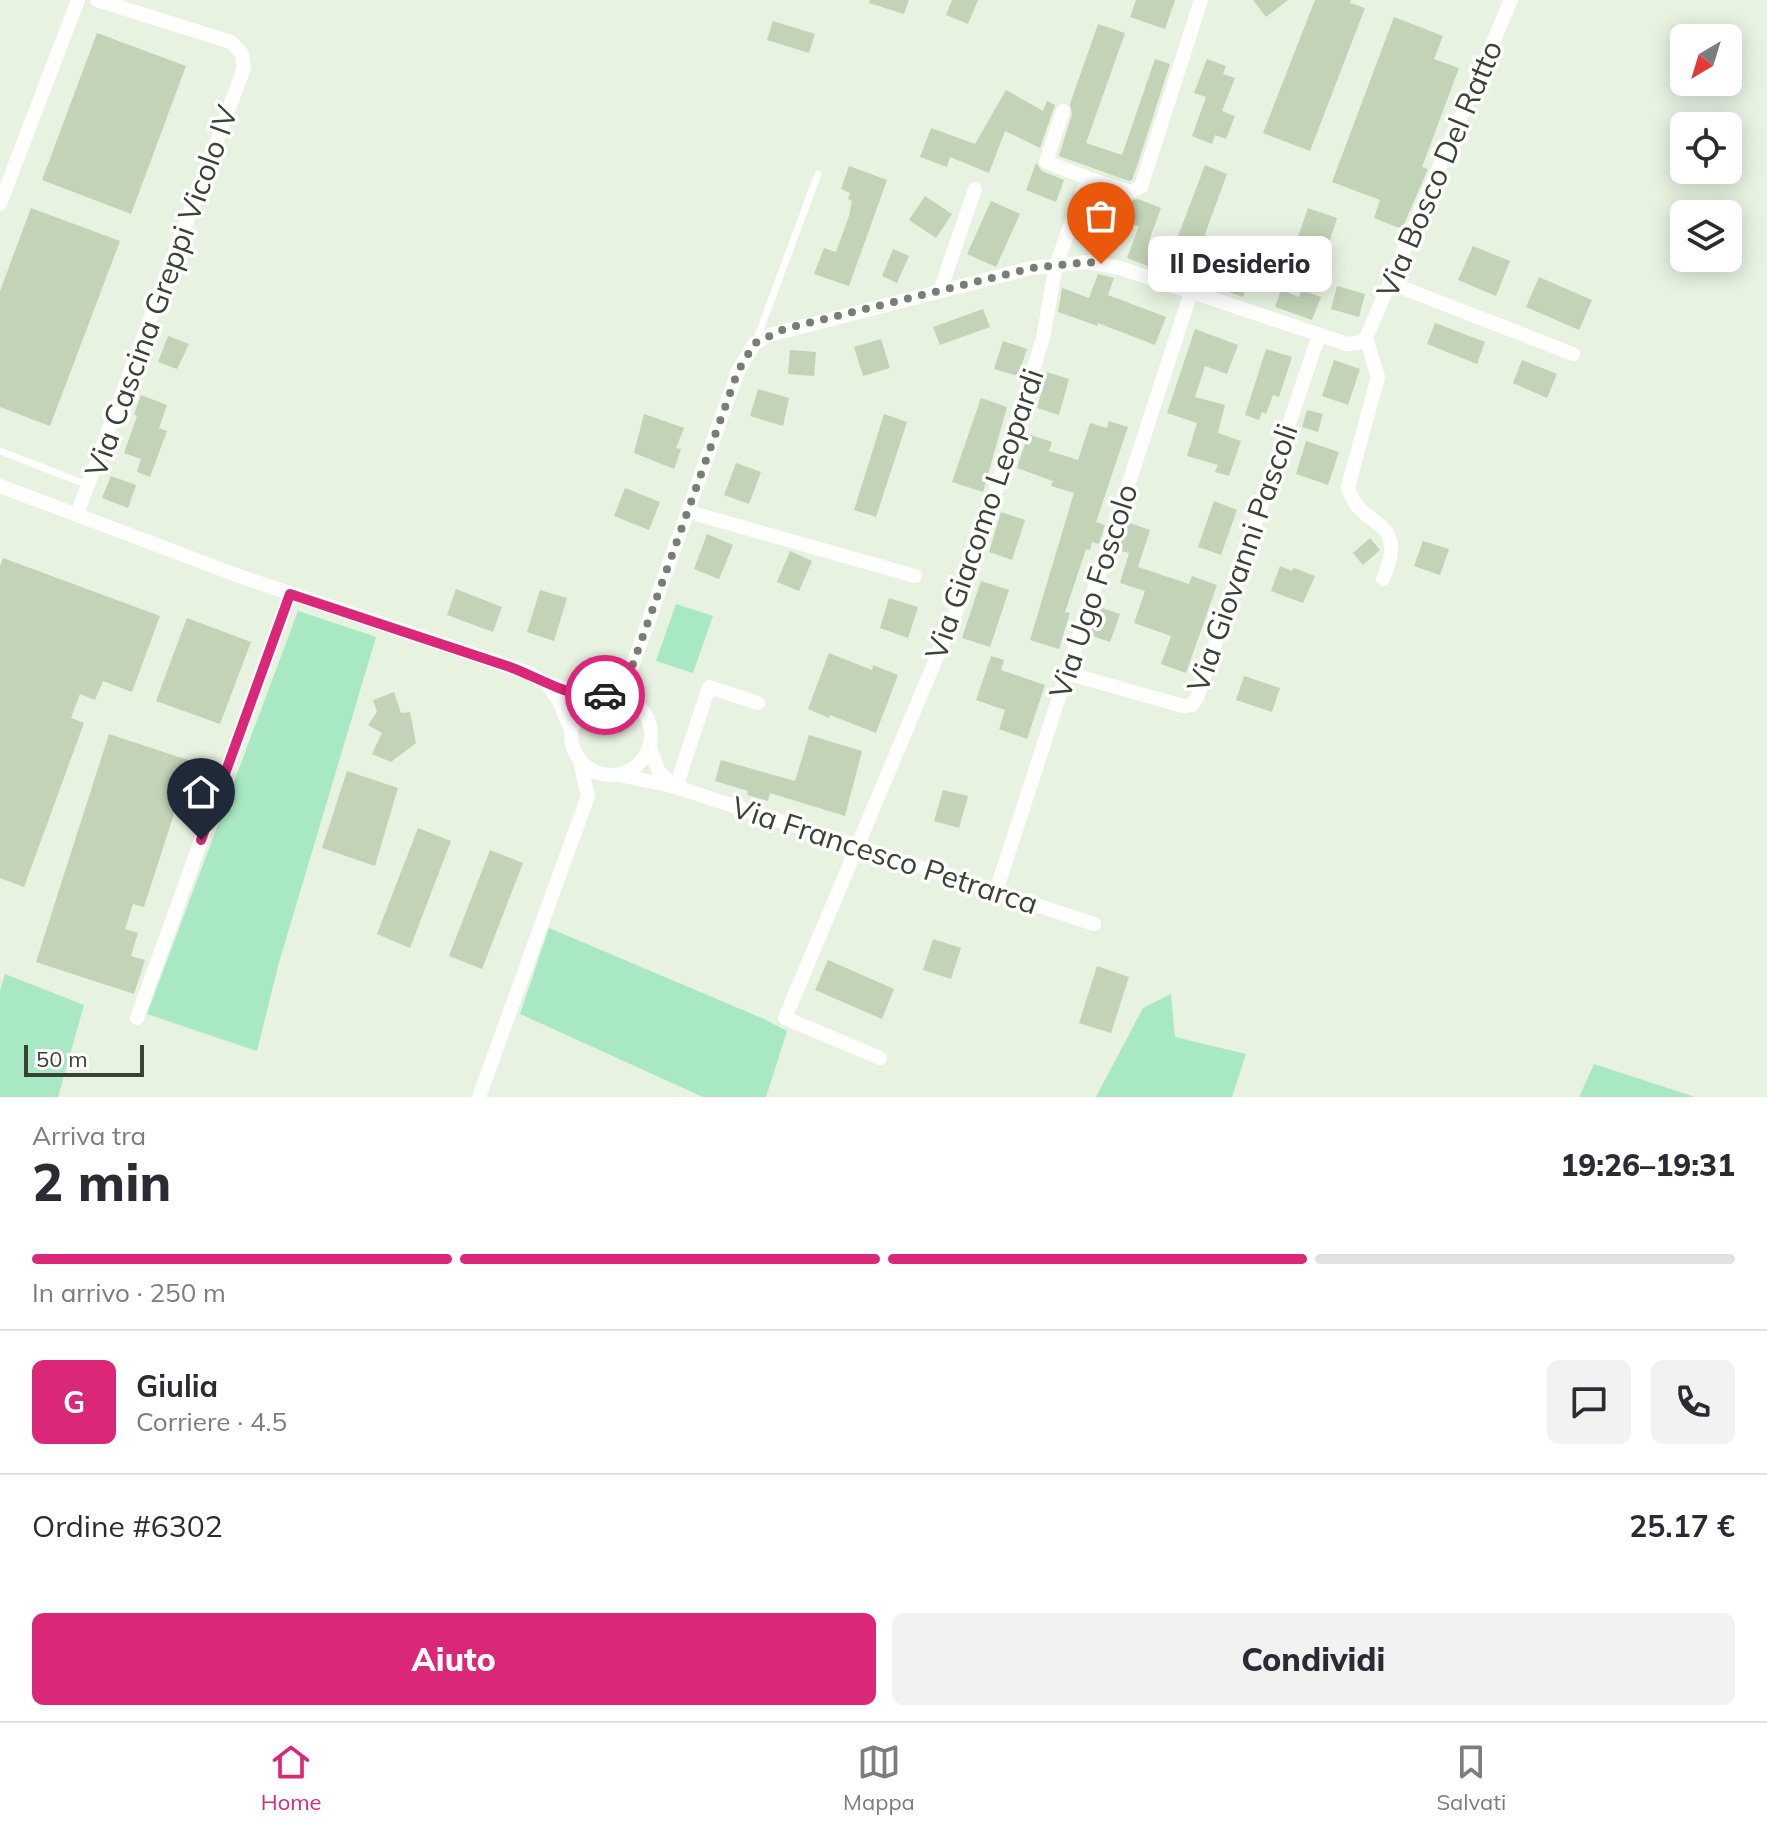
<!DOCTYPE html>
<html lang="it">
<head>
<meta charset="utf-8">
<style>
	:root { --surface:#fff; --page:#f2f2f3; --text:#2b2b33; --muted:#7c7c81; --line:#e1e1e2; --accent:#db2777 }
	body { margin:0; font-family:Mulish,sans-serif; background:var(--page); color:var(--text); height:100vh; display:flex; flex-direction:column; font-size:30px; white-space:nowrap }
	* { box-sizing:border-box; margin:0 }
	p { font-size:26px; color:var(--muted) }
	.icon { flex:none; width:44px; height:44px; fill:none; stroke:currentColor; stroke-width:2; stroke-linecap:round; stroke-linejoin:round }
	.map { position:relative; height:1097px; overflow:hidden }
	.panel { display:flex; flex-direction:column; background:var(--surface); flex:1 }
	.panel>* { flex:none }
	.needle { width:52px; rotate:218deg }
	.controls { position:absolute; left:1670px; top:24px; display:grid; gap:16px }
	.controls a { display:grid; place-items:center; width:72px; height:72px; border-radius:12px; background:var(--surface); box-shadow:0 4px 20px #0003; font-size:40px }
	.scale { position:absolute; left:24px; bottom:20px; width:120px; box-sizing:border-box; padding-left:8px; border:4px solid #394332; border-top:0; font-size:22px; line-height:28px; white-space:nowrap; color:#394332; -webkit-text-stroke:6px #fff; paint-order:stroke }
	.pin { position:absolute; display:grid; place-items:center; width:68px; height:68px; color:#fff; margin:-82px -34px; border-radius:50% 50% 50% 0; rotate:-45deg; box-shadow:0 0 8px #0007 }
	.pin .icon { rotate:45deg }
	.courier { position:absolute; display:grid; place-items:center; width:80px; height:80px; margin:-40px; border:6px solid #db2777; border-radius:50%; background:#fff; color:#222; box-shadow:0 2px 10px #0007 }
	.bubble { position:absolute; height:56px; border-radius:12px; background:var(--surface); box-shadow:0 4px 20px #0003; font-size:26px; font-weight:800; line-height:56px; text-align:center }
	.headline em { font-style:normal; font-weight:800 }
	.headline div { display:flex; flex-direction:column-reverse }
	.headline { display:flex; align-items:center; justify-content:space-between; height:136px; padding:0 32px }
	h1 { font-size:52px; font-weight:800; line-height:60px }
	.bar { display:grid; grid-template-columns:repeat(4,1fr); gap:12px 8px; align-content:center; height:96px; padding:0 32px }
	.bar i { height:10px; border-radius:6px; background:var(--line) }
	.bar .current { background:var(--accent) }
	.bar p { grid-column:span 4 }
	.line { display:flex; align-items:center; gap:20px; padding:0 32px; border-top:2px solid var(--line) }
	.line div { flex:1 }
	.round { display:grid; place-items:center; flex:none; width:84px; height:84px; border-radius:12px; background:var(--page) }
	.action { display:flex; gap:16px; margin-top:auto; padding:16px 32px }
	.action a { flex:1; height:92px; border-radius:12px; background:var(--accent); color:#fff; font-size:32px; font-weight:800; line-height:92px; text-align:center }
	.action a+a { background:var(--page); color:var(--text) }
	.tabs { display:flex; justify-content:space-around; align-items:center; height:112px; border-top:2px solid var(--line); background:var(--surface); font-size:22px; color:var(--muted) }
	.tabs a { display:grid; justify-items:center; gap:4px }
	.tabs .current { color:var(--accent) }
	.map>svg:first-child { display:block }
	.green { fill:#a8e8c2 }
	.building { fill:#c3d3b7 }
	.lines { fill:none; stroke-linecap:round; stroke-linejoin:round }
	.service { stroke:#fff; stroke-width:7 }
	.minor { stroke:#fff; stroke-width:14 }
	.done { stroke:#76806f; stroke-width:8; stroke-dasharray:0 14.4 }
	.route { stroke:#db2777; stroke-width:10 }
	.labels { text-anchor:middle; dominant-baseline:central; stroke-width:7; stroke-linejoin:round; paint-order:stroke }
	.street-label { font-size:30px; fill:#394332; stroke:#fff }
</style>
</head>
<body>
<div class="map">
<svg width="1767" height="1097" viewBox="0 0 1767 1097">
	<rect width="100%" height="100%" fill="#e7f2e1"/>
	<g class="green">
		<polygon points="676,604 713,616 693,673 656,661"/>
		<polygon points="298,611 376,637 278,966 257,1051 147,1014"/>
		<polygon points="549,928 764,1019 787,1031 766,1097 703,1097 520,1014"/>
		<polygon points="5,974 84,1005 58,1097 0,1097 0,991"/>
		<polygon points="1171,994 1175,1037 1246,1054 1232,1097 1096,1097 1143,1008"/>
		<polygon points="1594,1064 1695,1097 1579,1097"/>
	</g>
	<g class="building">
		<polygon points="870,0 909,0 904,14 869,3"/>
		<polygon points="952,0 978,0 968,24 946,15"/>
		<polygon points="1136,0 1175,0 1165,29 1130,17"/>
		<polygon points="1253,0 1288,0 1266,17"/>
		<polygon points="1315,0 1351,0 1350,3 1365,8 1310,151 1263,133"/>
		<polygon points="1394,17 1443,36 1434,59 1459,68 1422,167 1428,169 1402,229 1374,218 1380,200 1332,182"/>
		<polygon points="773,21 815,34 809,53 767,40"/>
		<polygon points="1098,24 1125,33 1086,143 1122,155 1155,59 1170,64 1138,163 1132,180 1129,181 1059,156 1072,114 1070,104"/>
		<polygon points="97,33 186,66 131,214 42,180"/>
		<polygon points="1207,59 1226,66 1223,74 1235,78 1222,111 1235,116 1226,139 1215,135 1212,144 1192,136 1206,97 1194,93"/>
		<polygon points="1006,90 1043,111 1047,101 1055,105 1040,148 1005,131 989,173 950,157 947,167 920,157 931,128 975,144"/>
		<polygon points="1036,163 1042,171 1064,180 1056,202 1026,190"/>
		<polygon points="1205,165 1227,174 1201,245 1178,236"/>
		<polygon points="849,166 887,180 849,286 814,274 824,248 836,252 849,216 852,201 848,199 850,193 841,189"/>
		<polygon points="1107,195 1127,202 1138,199 1161,208 1149,241 1177,252 1169,274 1127,258 1139,226 1134,225 1135,222 1101,211"/>
		<polygon points="925,196 952,214 936,238 909,220"/>
		<polygon points="991,201 1020,214 996,267 967,254"/>
		<polygon points="31,208 120,241 50,426 0,407 0,291"/>
		<polygon points="1308,208 1337,218 1323,261 1293,251"/>
		<polygon points="1473,246 1510,261 1496,296 1458,280"/>
		<polygon points="893,249 909,256 897,283 882,276"/>
		<polygon points="1205,266 1248,282 1243,297 1199,282"/>
		<polygon points="1098,274 1114,278 1108,295 1166,317 1155,345 1098,323 1098,326 1058,312 1062,288 1089,298"/>
		<polygon points="1539,277 1592,300 1579,330 1526,307"/>
		<polygon points="1337,286 1365,294 1359,317 1331,309"/>
		<polygon points="1281,290 1299,297 1302,290 1321,297 1312,320 1275,307"/>
		<polygon points="983,309 990,327 940,345 933,327"/>
		<polygon points="1435,323 1485,342 1477,364 1427,344"/>
		<polygon points="1195,329 1238,345 1227,374 1205,366 1195,397 1225,405 1218,433 1241,441 1229,476 1215,472 1218,465 1187,456 1197,423 1167,413"/>
		<polygon points="168,336 189,344 177,369 158,362"/>
		<polygon points="881,339 890,368 863,376 854,347"/>
		<polygon points="1003,341 1027,349 1018,376 994,369"/>
		<polygon points="1266,349 1292,357 1279,397 1273,395 1266,414 1262,412 1259,420 1245,415"/>
		<polygon points="790,350 816,352 814,376 788,374"/>
		<polygon points="1334,360 1360,369 1348,405 1322,396"/>
		<polygon points="1522,360 1557,374 1547,398 1513,383"/>
		<polygon points="1047,372 1069,379 1059,415 1037,408"/>
		<polygon points="758,389 789,398 783,426 750,416"/>
		<polygon points="141,395 167,405 159,428 167,431 150,477 137,472 141,459 124,453 137,416 134,414"/>
		<polygon points="981,398 1007,407 983,492 952,482"/>
		<polygon points="1307,410 1323,414 1318,432 1302,427"/>
		<polygon points="644,414 684,428 676,448 681,449 674,469 634,453"/>
		<polygon points="884,414 907,422 876,517 854,510"/>
		<polygon points="1109,421 1128,427 1096,522 1105,525 1099,544 1092,542 1090,550 1086,549 1065,612 1070,613 1059,649 1030,640 1074,493 1051,486 1053,481 1017,468 1028,434 1052,442 1049,451 1078,460 1090,423 1107,428"/>
		<polygon points="1306,441 1339,452 1328,485 1296,474"/>
		<polygon points="736,463 761,472 749,504 724,495"/>
		<polygon points="111,476 136,485 128,508 102,498"/>
		<polygon points="625,488 660,502 649,530 614,516"/>
		<polygon points="1214,501 1237,510 1221,555 1198,547"/>
		<polygon points="1001,512 1025,520 1012,560 989,552"/>
		<polygon points="1127,522 1150,530 1138,567 1189,584 1192,576 1217,585 1186,673 1161,664 1171,636 1134,623 1145,591 1120,583 1129,553 1118,550"/>
		<polygon points="707,534 733,545 719,579 694,569"/>
		<polygon points="1370,538 1380,550 1363,565 1353,553"/>
		<polygon points="1423,541 1449,549 1440,575 1414,566"/>
		<polygon points="790,551 812,561 799,591 777,582"/>
		<polygon points="3,558 160,616 132,692 103,681 95,700 80,694 71,718 84,723 24,887 0,878 0,566"/>
		<polygon points="1280,566 1292,571 1294,568 1315,576 1303,603 1271,591"/>
		<polygon points="981,581 1009,590 990,647 962,638"/>
		<polygon points="456,589 502,607 493,632 447,615"/>
		<polygon points="540,590 567,598 554,641 527,632"/>
		<polygon points="889,598 918,607 908,638 880,628"/>
		<polygon points="1099,607 1120,614 1110,642 1090,635"/>
		<polygon points="187,618 251,642 220,724 156,701"/>
		<polygon points="829,653 872,670 873,665 898,675 876,733 830,715 829,718 808,709"/>
		<polygon points="991,656 1004,660 1001,670 1045,685 1027,739 999,729 1005,710 976,700"/>
		<polygon points="1244,676 1280,688 1272,712 1236,700"/>
		<polygon points="394,692 401,713 410,712 416,743 391,762 372,754 382,733 368,725 377,712 373,700"/>
		<polygon points="109,734 191,761 144,907 133,904 125,929 138,933 131,956 145,960 134,994 36,962"/>
		<polygon points="809,735 862,751 845,816 770,793 768,801 747,795 748,791 715,781 721,760 795,781"/>
		<polygon points="347,771 398,788 375,866 322,848"/>
		<polygon points="943,790 968,796 959,828 934,821"/>
		<polygon points="418,828 451,841 410,948 377,934"/>
		<polygon points="490,850 523,863 482,969 449,956"/>
		<polygon points="933,939 961,948 951,979 923,970"/>
		<polygon points="828,960 894,989 882,1019 815,990"/>
		<polygon points="1097,966 1129,977 1111,1033 1079,1023"/>
	</g>
	<g class="lines">
		<g class="service">
			<polyline points="756,341 818,174"/>
			<polyline points="0,451 88,485"/>
		</g>
		<g class="minor">
			<polyline points="1063,111 1046,162 1093,180"/>
			<polyline points="0,204 78,0"/>
			<polyline points="1390,283 1573,354"/>
			<polyline points="940,291 975,189"/>
			<polyline points="1366,338 1511,0"/>
			<path d="M1366,338L1378,377L1348,487C1358,530 1411,515 1383,579"/>
			<polyline points="0,486 239,576 529,673 546,683 594,698"/>
			<polyline points="689,512 915,576"/>
			<polyline points="77,514 244,68 242,54 231,42 97,0"/>
			<polyline points="1066,673 1183,706 1192,705 1197,698 1319,335"/>
			<polyline points="629,675 738,371 755,343 769,335 1032,268 1088,262 1120,268 1347,344 1358,343 1366,338"/>
			<polyline points="546,683 559,701 571,730"/>
			<circle cx="611" cy="735" r="40"/>
			<polyline points="650,748 659,772 672,784"/>
			<polyline points="619,775 676,787 1094,924"/>
			<polyline points="676,787 709,687 758,703"/>
			<polyline points="996,891 1191,292"/>
			<polyline points="137,1018 290,594"/>
			<polyline points="880,1058 785,1018 965,590 1043,338 1056,265 1084,188 1093,180 1130,192 1141,187 1201,0"/>
			<polyline points="479,1097 588,796 580,762"/>
		</g>
	</g>
	<g class="lines">
		<polyline class="done" points="605,695 620,686 629,675 738,371 755,343 784,329 1032,268 1088,262 1101,264"/>
		<path class="route" d="M201,840L290,594L507,666C535,675 577,703 605,695"/>
	</g>
	<g class="labels">
		<g class="street-label">
			<text transform="translate(1439 169) rotate(-67)">Via Bosco Del Ratto</text>
			<text transform="translate(161 291) rotate(-70)">Via Cascina Greppi Vicolo IV</text>
			<text transform="translate(984 514) rotate(-71)">Via Giacomo Leopardi</text>
			<text transform="translate(1242 558) rotate(-71)">Via Giovanni Pascoli</text>
			<text transform="translate(1093 591) rotate(-72)">Via Ugo Foscolo</text>
			<text transform="translate(885 855) rotate(18)">Via Francesco Petrarca</text>
		</g>
	</g>
</svg>
<div class="controls">
<a><svg class="needle" viewBox="-14 -14 28 28"><path d="M0-13l5 13h-10z" fill="#e53935"/><path d="M0 13l5-13h-10z" fill="#7c7c81"/></svg></a>
<a><svg class="icon" aria-label="locate" viewBox="0 0 24 24"><circle cx="12" cy="12" r="6"/><path d="M12 2v4M12 18v4M2 12h4M18 12h4"/></svg></a>
<a><svg class="icon" aria-label="layers" viewBox="0 0 24 24"><path d="M12 4l9 5-9 5-9-5zM3 14l9 5 9-5"/></svg></a>
</div>
<div class="scale">50 m</div>
<div class="pin" style="left:1101px;top:264px;background:#ea580c"><svg class="icon" aria-label="bag" viewBox="0 0 24 24"><path d="M5 8h14l-1 12H6zM9 8a3 3 0 0 1 6 0"/></svg></div>
<div class="pin" style="left:201px;top:840px;background:#1f2937"><svg class="icon" aria-label="home" viewBox="0 0 24 24"><path d="M3 11l9-7 9 7M6 9v11h12V9"/></svg></div>
<div class="courier" style="left:605px;top:695px"><svg class="icon" aria-label="car" viewBox="0 0 24 24"><path d="M5 17H2v-5l4-1 3-4h7l3 4 3 1v5h-3M9 17h6M6 11h13"/><circle cx="7" cy="17" r="2"/><circle cx="17" cy="17" r="2"/></svg></div>
<div class="bubble" style="left:1148px;top:236px;width:184px">Il Desiderio</div>
</div>
<section class="panel">
<div class="headline"><div><h1>2 min</h1><p>Arriva tra</p></div><em>19:26–19:31</em></div>
<div class="bar"><i class="current"></i><i class="current"></i><i class="current"></i><i></i><p>In arrivo · 250 m</p></div>
<div class="line" style="height:144px"><b class="round" style="background:var(--accent);color:#fff">G</b><div><b>Giulia</b><p>Corriere · 4.5</p></div><a class="round"><svg class="icon" aria-label="chat" viewBox="0 0 24 24"><path d="M4 5h16v11H9l-5 4z"/></svg></a><a class="round"><svg class="icon" aria-label="phone" viewBox="0 0 24 24"><path d="M5 4h4l2 5-3 2q2 4 5 5l2-3 5 2v4C11 20 4 13 5 4z"/></svg></a></div>
<div class="line" style="height:104px"><div>Ordine #6302</div><b>25.17 €</b></div>
<div class="action"><a>Aiuto</a><a>Condividi</a></div>
</section>
<nav class="tabs">
<a class="current"><svg class="icon" aria-label="home" viewBox="0 0 24 24"><path d="M3 11l9-7 9 7M6 9v11h12V9"/></svg>Home</a>
<a><svg class="icon" aria-label="map" viewBox="0 0 24 24"><path d="M3 6l6-2 6 2 6-2v14l-6 2-6-2-6 2zM9 4v14M15 6v14"/></svg>Mappa</a>
<a><svg class="icon" aria-label="saved" viewBox="0 0 24 24"><path d="M7 4h10v16l-5-4-5 4z"/></svg>Salvati</a>
</nav>
</body>
</html>
